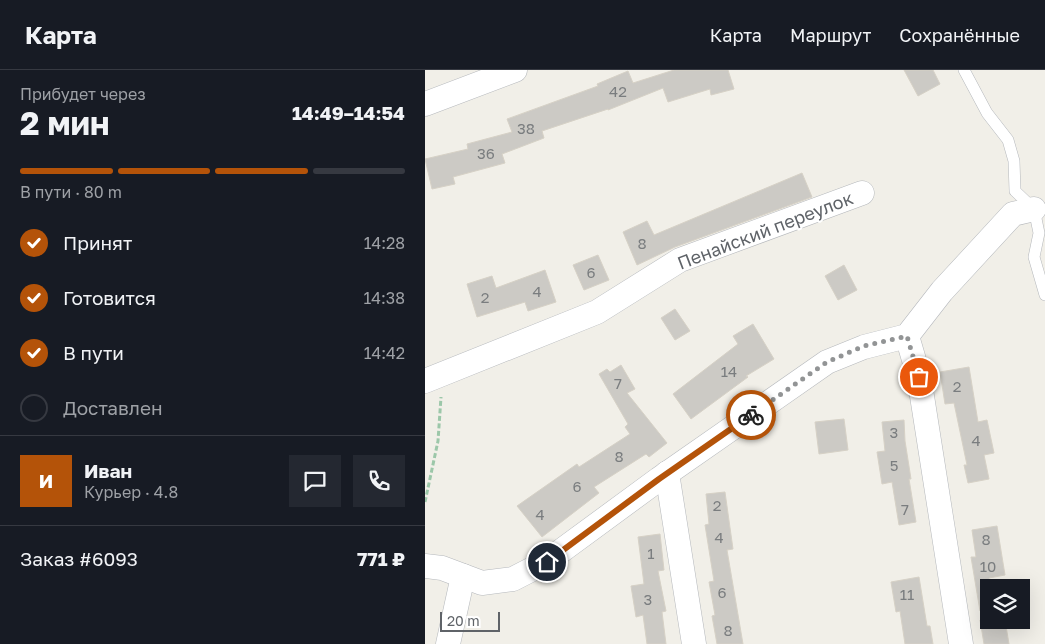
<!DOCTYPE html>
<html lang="ru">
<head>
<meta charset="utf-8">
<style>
	:root { --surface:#171b24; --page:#242831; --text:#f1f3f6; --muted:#9ea1a6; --line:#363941; --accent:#b45309 }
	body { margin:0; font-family:"Golos Text",sans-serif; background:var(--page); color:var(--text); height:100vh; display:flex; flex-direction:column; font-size:19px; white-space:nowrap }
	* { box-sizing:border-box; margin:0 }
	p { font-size:16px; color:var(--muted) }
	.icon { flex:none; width:28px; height:28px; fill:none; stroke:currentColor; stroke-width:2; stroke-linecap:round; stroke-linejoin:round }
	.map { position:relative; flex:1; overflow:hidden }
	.panel { display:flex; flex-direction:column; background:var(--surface); width:425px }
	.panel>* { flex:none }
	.tools { position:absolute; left:555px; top:509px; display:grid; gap:10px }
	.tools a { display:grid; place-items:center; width:50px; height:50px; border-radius:0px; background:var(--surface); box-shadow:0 5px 20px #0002; font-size:25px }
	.scale { position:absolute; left:15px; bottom:12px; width:60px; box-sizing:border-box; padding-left:5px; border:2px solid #5f6368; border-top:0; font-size:14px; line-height:18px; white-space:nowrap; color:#5f6368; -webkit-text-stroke:4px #fff; paint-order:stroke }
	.pin { position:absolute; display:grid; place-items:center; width:42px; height:42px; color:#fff; margin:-21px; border:2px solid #fff; border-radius:50%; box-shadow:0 1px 5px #0007 }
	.courier { position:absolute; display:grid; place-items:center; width:50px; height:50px; margin:-25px; border:4px solid #b45309; border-radius:50%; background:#fff; color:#222; box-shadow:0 1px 6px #0007 }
	.headline em { font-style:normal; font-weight:700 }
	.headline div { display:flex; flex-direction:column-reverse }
	.headline { display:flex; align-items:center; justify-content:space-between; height:85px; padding:0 20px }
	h1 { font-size:32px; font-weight:700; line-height:38px }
	.bar { display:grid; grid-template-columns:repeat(4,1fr); gap:8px 5px; align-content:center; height:60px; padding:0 20px }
	.bar i { height:6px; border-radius:4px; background:var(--line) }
	.bar .selected { background:var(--accent) }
	.bar p { grid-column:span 4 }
	.line { display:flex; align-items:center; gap:12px; padding:0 20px; border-top:1px solid var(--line) }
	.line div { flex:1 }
	.round { display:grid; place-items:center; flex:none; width:52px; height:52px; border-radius:0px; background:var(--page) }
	ol { padding:0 20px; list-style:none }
	li { display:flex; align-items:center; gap:15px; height:55px }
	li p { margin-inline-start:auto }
	li .icon { padding:5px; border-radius:50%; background:var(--accent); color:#fff; stroke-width:4 }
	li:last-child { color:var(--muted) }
	li i { width:28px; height:28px; border:2px solid var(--line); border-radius:50% }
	header { display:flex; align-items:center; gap:30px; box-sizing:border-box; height:70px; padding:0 25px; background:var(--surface); border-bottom:1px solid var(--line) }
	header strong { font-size:24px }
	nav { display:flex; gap:28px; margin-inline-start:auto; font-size:18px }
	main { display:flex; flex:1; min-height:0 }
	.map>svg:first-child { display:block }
	.building { fill:#cccac5; stroke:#d6d1c6 }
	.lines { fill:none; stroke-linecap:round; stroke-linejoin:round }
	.service-casing { stroke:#b5b8bc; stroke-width:12 }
	.minor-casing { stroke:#b5b8bc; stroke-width:25 }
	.path { stroke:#9cc7a9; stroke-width:3; stroke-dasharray:5 2.5; stroke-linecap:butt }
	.service { stroke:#fff; stroke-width:11 }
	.minor { stroke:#fff; stroke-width:24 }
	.done { stroke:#929495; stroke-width:5; stroke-dasharray:0 9 }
	.route { stroke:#b45309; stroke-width:6 }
	.labels { text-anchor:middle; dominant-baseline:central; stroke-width:4; stroke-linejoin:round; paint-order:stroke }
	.number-label { font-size:15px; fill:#7a7d7f }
	.street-label { font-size:18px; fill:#5f6368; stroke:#fff }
</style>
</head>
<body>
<header>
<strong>Карта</strong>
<nav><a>Карта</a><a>Маршрут</a><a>Сохранённые</a></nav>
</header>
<main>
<section class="panel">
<div class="headline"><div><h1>2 мин</h1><p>Прибудет через</p></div><em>14:49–14:54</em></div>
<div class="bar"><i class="selected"></i><i class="selected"></i><i class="selected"></i><i></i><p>В пути · 80 m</p></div>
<ol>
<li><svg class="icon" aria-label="check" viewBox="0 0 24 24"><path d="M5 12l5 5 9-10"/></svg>Принят<p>14:28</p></li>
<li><svg class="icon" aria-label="check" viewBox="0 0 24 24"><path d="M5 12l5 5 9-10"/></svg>Готовится<p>14:38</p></li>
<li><svg class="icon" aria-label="check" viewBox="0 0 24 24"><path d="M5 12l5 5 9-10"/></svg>В пути<p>14:42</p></li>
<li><i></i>Доставлен</li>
</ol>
<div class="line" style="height:90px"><b class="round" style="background:var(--accent);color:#fff">И</b><div><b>Иван</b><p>Курьер · 4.8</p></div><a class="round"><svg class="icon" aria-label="chat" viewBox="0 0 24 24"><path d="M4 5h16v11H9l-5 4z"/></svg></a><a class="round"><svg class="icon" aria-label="phone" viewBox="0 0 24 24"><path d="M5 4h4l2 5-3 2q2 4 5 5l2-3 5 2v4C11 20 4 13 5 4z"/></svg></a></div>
<div class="line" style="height:65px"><div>Заказ #6093</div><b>771 ₽</b></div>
</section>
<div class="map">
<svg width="620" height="574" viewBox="0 0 620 574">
	<rect width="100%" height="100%" fill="#f1efe8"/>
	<g class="building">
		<polygon points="249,0 303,0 309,19 286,25 285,19 243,32 238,18 183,40 183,39 117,61 119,68 77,84 80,93 28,107 30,114 7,119 0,89 43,79 42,74 87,62 82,49 173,16 172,14 203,1 208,13"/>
		<polygon points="479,0 508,0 515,14 493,26"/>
		<polygon points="377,103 387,127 250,177 212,195 198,162 222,151 229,165"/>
		<polygon points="173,185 184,210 159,220 148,195"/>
		<polygon points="419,195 432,220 413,230 400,206"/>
		<polygon points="120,200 131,232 103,241 100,232 52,247 42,214 67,206 71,218"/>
		<polygon points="250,239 265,261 250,270 236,248"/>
		<polygon points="328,254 349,289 321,306 323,307 266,349 248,324 313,274 308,266"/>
		<polygon points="196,295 210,319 202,323 242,373 224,387 221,384 169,417 174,423 117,467 92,436 152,394 154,397 205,364 200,357 203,354 174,304 182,299 185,302"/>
		<polygon points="544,297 553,352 562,350 569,383 559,385 564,409 543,413 539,395 542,395 529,333 520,334 515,302"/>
		<polygon points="419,349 423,380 394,384 390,352"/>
		<polygon points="479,350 480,371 486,409 484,409 491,452 474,455 467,412 457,414 452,382 460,381 457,352"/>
		<polygon points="300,422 308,479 302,480 318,574 292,574 287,546 290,545 284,512 289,511 280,455 284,454 281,424"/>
		<polygon points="572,456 580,505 564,508 564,540 555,541 546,487 551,487 547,460"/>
		<polygon points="235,464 239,500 233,501 241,541 237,542 241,574 222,574 218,545 211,547 206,516 219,514 213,467"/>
		<polygon points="494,507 502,556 505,556 508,574 480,574 475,541 471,542 466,512"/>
		<polygon points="555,550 580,550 584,574 559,574"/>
	</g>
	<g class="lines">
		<g class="service-casing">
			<polyline id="service" points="539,0 562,43 583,70 589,91 590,121 609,139 614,163 609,187 620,225"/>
		</g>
		<g class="minor-casing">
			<g id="minor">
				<polyline points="0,34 90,0"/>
				<polyline points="482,266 494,307 536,574"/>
				<polyline points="0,311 172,242 255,190 437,123"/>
				<polyline points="242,403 269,574"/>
				<polyline points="0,496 17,498 57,513 88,509 121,492 234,409 402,292 439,277 482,266 517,221 588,144 609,139"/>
				<polyline points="23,574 38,506"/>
			</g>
		</g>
		<polyline class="path" points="0,432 13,371 16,327"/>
		<use href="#service" class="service"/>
		<use href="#minor" class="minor"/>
	</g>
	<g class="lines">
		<polyline class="done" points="326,345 402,292 439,276 482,266 494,307"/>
		<polyline class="route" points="122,492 234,409 326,345"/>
	</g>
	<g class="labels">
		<g class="number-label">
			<text x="193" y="21">42</text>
			<text x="101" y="58">38</text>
			<text x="61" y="83">36</text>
			<text x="217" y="173">8</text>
			<text x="166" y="202">6</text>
			<text x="112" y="221">4</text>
			<text x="60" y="227">2</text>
			<text x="304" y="301">14</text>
			<text x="193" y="313">7</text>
			<text x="532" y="316">2</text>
			<text x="469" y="362">3</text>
			<text x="551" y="370">4</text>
			<text x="194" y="386">8</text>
			<text x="469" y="395">5</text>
			<text x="152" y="416">6</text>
			<text x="292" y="435">2</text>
			<text x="480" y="439">7</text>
			<text x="115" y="444">4</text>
			<text x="294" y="467">4</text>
			<text x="561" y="469">8</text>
			<text x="226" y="483">1</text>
			<text x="563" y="496">10</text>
			<text x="297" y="522">6</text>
			<text x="482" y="524">11</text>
			<text x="223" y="529">3</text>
			<text x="303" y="560">8</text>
		</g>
		<g class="street-label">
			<text transform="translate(340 160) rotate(-21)">Пенайский переулок</text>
		</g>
	</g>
</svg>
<div class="tools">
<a><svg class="icon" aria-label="layers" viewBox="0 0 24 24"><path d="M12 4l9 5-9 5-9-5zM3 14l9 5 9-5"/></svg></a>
</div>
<div class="scale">20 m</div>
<div class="pin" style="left:494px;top:307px;background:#ea580c"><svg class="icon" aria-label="bag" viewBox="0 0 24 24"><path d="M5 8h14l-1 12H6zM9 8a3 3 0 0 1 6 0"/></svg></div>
<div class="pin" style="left:122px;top:492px;background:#1f2937"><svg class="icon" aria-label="home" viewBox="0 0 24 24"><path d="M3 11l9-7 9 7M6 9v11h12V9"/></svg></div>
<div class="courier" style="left:326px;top:345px"><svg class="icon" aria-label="bike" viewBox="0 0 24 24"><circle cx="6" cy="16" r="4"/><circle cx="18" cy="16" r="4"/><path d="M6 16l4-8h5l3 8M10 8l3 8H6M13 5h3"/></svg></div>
</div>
</main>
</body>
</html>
